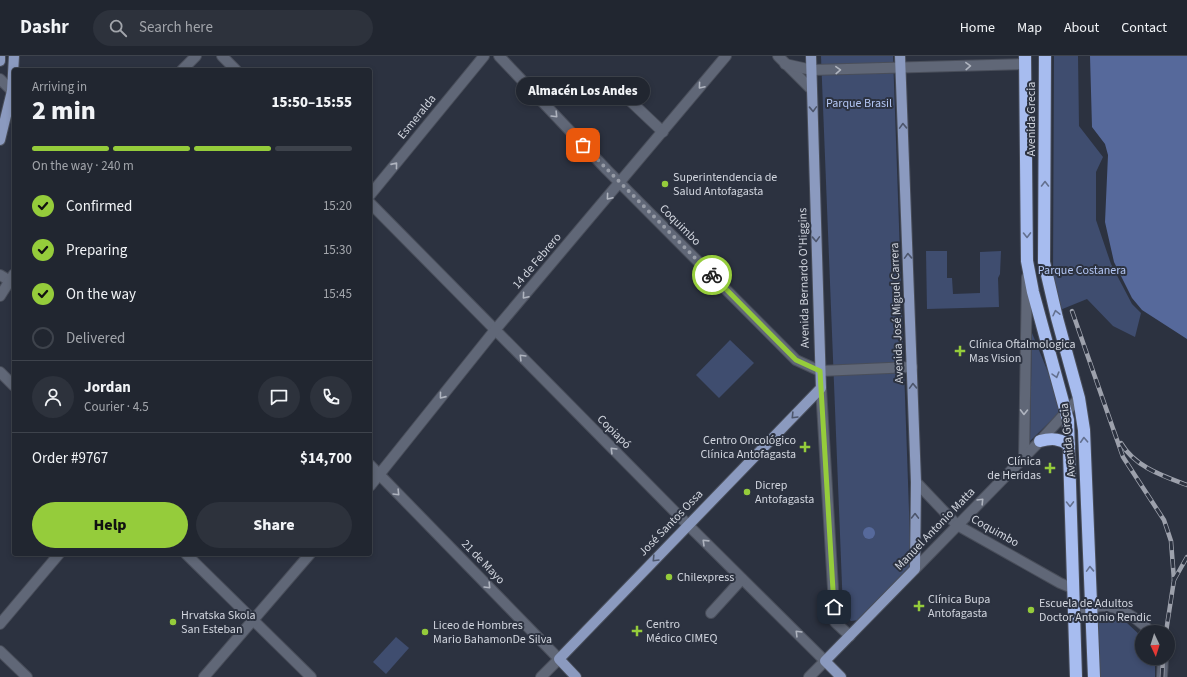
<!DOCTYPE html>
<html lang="en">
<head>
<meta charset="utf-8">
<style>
	:root { --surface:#212630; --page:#2d323c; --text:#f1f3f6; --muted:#a2a5ab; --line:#3e434c; --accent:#95cc3b }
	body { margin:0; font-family:"Source Sans 3",sans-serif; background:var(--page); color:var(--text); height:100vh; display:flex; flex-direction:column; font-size:15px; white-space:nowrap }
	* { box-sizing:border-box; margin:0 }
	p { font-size:13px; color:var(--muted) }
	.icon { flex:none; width:22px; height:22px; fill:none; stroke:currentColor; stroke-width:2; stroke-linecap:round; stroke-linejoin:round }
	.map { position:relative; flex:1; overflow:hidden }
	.sheet { position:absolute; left:12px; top:12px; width:360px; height:488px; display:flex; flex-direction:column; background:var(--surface); border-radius:4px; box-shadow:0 2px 6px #0003,0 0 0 1px var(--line) }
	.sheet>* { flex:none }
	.needle { width:26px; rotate:176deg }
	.fabs { position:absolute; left:1135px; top:569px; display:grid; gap:8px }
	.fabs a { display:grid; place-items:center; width:40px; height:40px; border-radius:50%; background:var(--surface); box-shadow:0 2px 6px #0003,0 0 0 1px var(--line); font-size:20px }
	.pin { position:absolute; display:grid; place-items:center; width:34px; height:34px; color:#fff; margin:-17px; border-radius:8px; box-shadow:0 2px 6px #0006 }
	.courier { position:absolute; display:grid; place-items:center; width:40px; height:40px; margin:-20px; border:3px solid #95cc3b; border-radius:50%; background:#fff; color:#222; box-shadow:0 1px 5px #0007 }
	.bubble { position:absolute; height:28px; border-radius:14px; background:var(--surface); box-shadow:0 2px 6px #0003,0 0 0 1px var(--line); font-size:13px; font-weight:800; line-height:28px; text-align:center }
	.head em { font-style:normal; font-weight:800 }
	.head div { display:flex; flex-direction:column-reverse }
	.head { display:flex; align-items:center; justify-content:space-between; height:68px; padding:0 20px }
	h1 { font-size:26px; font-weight:800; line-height:30px }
	.bar { display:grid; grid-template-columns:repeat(4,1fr); gap:6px 4px; align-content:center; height:48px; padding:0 20px }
	.bar i { height:5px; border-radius:3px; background:var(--line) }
	.bar .active { background:var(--accent) }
	.bar p { grid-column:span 4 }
	.line { display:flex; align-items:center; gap:10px; padding:0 20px; border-top:1px solid var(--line) }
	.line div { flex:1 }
	.round { display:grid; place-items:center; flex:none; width:42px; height:42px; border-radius:21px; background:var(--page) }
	ol { padding:0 20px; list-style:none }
	li { display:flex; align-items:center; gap:12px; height:44px }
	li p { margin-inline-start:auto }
	li .icon { padding:4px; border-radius:50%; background:var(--accent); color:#111; stroke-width:4 }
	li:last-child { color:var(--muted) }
	li i { width:22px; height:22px; border:2px solid var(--line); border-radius:50% }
	.button { display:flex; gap:8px; margin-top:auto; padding:8px 20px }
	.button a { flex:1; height:46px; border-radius:24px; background:var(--accent); color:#111; font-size:16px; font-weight:800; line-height:46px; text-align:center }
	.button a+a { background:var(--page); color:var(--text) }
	header { display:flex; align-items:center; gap:24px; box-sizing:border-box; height:56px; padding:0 20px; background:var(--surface); border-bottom:1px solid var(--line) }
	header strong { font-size:19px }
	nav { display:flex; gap:22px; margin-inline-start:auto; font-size:14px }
	.search { width:280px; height:36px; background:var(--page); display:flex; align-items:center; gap:10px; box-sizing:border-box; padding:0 14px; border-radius:22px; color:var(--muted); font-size:15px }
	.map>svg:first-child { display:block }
	.green { fill:#3f4d6f }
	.water { fill:#56699b }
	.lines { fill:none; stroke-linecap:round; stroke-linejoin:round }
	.minor-casing { stroke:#494e5a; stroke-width:12 }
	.major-casing { stroke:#494e5a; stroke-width:12 }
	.highway-casing { stroke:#494e5a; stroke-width:14 }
	.minor { stroke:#606777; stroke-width:10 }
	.major { stroke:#8b9abf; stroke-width:10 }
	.highway { stroke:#a7bcef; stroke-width:12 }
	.rail-casing { stroke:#9da1ac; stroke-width:4.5 }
	.rail { stroke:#2c3240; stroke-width:3; stroke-dasharray:9; stroke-linecap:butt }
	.oneway { stroke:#afb4bf }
	.oneway2 { stroke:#4d566c }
	.oneway3 { stroke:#63708f }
	.done { stroke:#979ca7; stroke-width:4; stroke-dasharray:0 7.2 }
	.route { stroke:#95cc3b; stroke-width:5 }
	.poi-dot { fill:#95cc3b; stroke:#2c3240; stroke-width:1.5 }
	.labels { text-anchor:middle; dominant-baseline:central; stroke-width:4; stroke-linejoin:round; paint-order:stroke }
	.park-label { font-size:12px; fill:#b2c5f2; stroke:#2c3240 }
	.street-label { font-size:12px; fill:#d1d5de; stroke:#2c3240 }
	.poi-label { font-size:12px; fill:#d1d5de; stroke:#2c3240; text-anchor:start }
</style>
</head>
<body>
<header>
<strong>Dashr</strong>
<div class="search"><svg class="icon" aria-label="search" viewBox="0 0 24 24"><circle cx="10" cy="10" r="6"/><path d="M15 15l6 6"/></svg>Search here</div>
<nav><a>Home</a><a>Map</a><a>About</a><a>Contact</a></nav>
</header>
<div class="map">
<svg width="1187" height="621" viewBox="0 0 1187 621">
	<rect width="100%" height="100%" fill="#2c3240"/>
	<g class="green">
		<polygon points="821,0 893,0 911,512 859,564 851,565 845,560 843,554"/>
		<polygon points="1054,0 1078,0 1079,70 1103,101 1096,116 1096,164 1111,208 1132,248 1141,257 1135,281 1113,270 1087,243 1060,254 1053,222"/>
		<polygon points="926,195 947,195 947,222 952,222 953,238 980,237 980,196 1001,195 1000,218 998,222 999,251 927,253"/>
		<polygon points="1032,277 1063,353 1030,385"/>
		<polygon points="730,284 754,307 719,342 696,319"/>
		<polygon points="1107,561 1127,567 1142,581 1142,602 1155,602 1155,621 1100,621 1098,566"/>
		<polygon points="396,581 409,592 386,618 373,606"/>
	</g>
	<g class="water">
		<polygon points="1090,0 1187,0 1187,283 1142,254 1132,242 1114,206 1105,166 1108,99 1105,88 1092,71"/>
		<circle cx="869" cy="477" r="6"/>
	</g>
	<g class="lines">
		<g class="minor-casing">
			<g id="minor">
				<polyline points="222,0 236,14"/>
				<polyline points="499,0 607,114 796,304 820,315 912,311"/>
				<polyline points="778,0 812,34"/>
				<polyline points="785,8 812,14 1025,8"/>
				<polyline points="182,14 196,0"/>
				<polyline points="0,23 14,37"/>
				<polyline points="626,41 663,76"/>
				<polyline points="370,139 484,0"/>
				<polyline points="370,147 688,469 820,600 825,605 809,621"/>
				<polyline points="0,219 10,225"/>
				<polyline points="0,240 14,218"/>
				<polyline points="0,316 14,330"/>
				<polyline points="821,332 835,566 850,580"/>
				<polyline points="1024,401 1027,221"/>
				<polyline points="370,409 559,603 541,621"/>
				<polyline points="916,426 957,469 1060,527 1072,532"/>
				<polyline points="370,430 495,274 726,0"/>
				<polyline points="186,498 311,621"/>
				<polyline points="915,513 1040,385 1079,342"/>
				<polyline points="711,557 742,523"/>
				<path d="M1074,565C1079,561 1086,555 1092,552C1113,544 1137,562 1151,576"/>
				<polyline points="0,568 59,498"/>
				<polyline points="0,595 27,621"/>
				<polyline points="204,621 310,498"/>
				<polyline points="1162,621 1163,602"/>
			</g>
		</g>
		<g class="major-casing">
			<g id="major">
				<polyline points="0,5 0,0"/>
				<polyline points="0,84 12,35 14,0"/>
				<polyline points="576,621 559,603 821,332 811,0"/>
				<polyline points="841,621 825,605 915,513 916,426 900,0"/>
			</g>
		</g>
		<g class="highway-casing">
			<g id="highway">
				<polyline points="1025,0 1027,205 1033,236 1068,364 1076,621"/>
				<polyline points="1045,0 1044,206 1057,262 1079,342 1084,374 1094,621"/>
				<path d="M1040,385C1051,382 1060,382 1069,389"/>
			</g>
		</g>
		<use href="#minor" class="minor"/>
		<use href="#major" class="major"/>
		<use href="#highway" class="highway"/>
		<g class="rail-casing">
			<g id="rail">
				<polyline points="1072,255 1123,401 1164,464 1171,485 1174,524 1166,576"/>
				<path d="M1121,387C1135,411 1163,420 1187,429"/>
				<polyline points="1174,524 1187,501"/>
				<polyline points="1162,621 1163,602"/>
			</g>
		</g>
		<use href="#rail" class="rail"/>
	</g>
	<defs><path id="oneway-chevron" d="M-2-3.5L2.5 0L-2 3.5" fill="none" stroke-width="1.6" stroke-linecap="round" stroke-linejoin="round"/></defs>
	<g class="oneway">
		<use href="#oneway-chevron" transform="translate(968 10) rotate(-2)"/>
		<use href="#oneway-chevron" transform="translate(838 14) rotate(-2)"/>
		<use href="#oneway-chevron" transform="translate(701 30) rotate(130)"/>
		<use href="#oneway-chevron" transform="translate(555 59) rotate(46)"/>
		<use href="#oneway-chevron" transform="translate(395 109) rotate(-51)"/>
		<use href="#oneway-chevron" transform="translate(609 141) rotate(130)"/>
		<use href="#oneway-chevron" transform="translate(525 240) rotate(130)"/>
		<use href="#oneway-chevron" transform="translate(522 301) rotate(-135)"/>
		<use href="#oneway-chevron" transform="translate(442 340) rotate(129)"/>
		<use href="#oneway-chevron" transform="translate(1024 356) rotate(91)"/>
		<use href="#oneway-chevron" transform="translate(613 394) rotate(-135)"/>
		<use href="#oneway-chevron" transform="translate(397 437) rotate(46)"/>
		<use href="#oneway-chevron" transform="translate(981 445) rotate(-46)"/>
		<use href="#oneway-chevron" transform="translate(705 486) rotate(-136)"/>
		<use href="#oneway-chevron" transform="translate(488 530) rotate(46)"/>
		<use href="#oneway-chevron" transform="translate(798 577) rotate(-135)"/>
	</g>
	<g class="oneway2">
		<use href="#oneway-chevron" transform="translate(813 53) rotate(88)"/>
		<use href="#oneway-chevron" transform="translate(903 70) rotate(-92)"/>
		<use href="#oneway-chevron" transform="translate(816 183) rotate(88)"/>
		<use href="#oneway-chevron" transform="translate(908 200) rotate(-92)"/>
		<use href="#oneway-chevron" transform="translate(913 330) rotate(-92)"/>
		<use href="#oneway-chevron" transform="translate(794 360) rotate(134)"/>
		<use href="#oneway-chevron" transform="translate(915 460) rotate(-89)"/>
		<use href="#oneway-chevron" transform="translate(655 503) rotate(134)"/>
	</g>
	<g class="oneway3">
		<use href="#oneway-chevron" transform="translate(1045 128) rotate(-90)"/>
		<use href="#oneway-chevron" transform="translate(1027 179) rotate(89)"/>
		<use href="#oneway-chevron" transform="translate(1056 257) rotate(-103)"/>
		<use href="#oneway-chevron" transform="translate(1056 319) rotate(74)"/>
		<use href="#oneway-chevron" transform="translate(1084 384) rotate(-93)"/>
		<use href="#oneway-chevron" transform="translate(1070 448) rotate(89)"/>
		<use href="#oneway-chevron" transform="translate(1090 513) rotate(-92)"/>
	</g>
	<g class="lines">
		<polyline class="done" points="583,89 712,219"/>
		<polyline class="route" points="712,219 796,304 820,315 834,551"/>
	</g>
	<g class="poi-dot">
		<circle cx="665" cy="128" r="4"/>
		<path d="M958 289h4v4h4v4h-4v4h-4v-4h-4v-4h4z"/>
		<path d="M803 385h4v4h4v4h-4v4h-4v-4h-4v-4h4z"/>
		<path d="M1048 406h4v4h4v4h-4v4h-4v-4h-4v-4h4z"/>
		<circle cx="747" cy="436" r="4"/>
		<circle cx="669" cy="521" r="4"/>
		<path d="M917 544h4v4h4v4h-4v4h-4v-4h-4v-4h4z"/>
		<circle cx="1031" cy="554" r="4"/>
		<circle cx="173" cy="566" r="4"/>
		<path d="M635 569h4v4h4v4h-4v4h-4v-4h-4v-4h4z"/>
		<circle cx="425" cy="576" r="4"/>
	</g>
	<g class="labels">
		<g class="park-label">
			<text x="859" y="47">Parque Brasil</text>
			<text x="1082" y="214">Parque Costanera</text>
		</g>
		<g class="street-label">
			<text transform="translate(417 61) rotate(-51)">Esmeralda</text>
			<text transform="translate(1031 63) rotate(-90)">Avenida Grecia</text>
			<text transform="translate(680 169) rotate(45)">Coquimbo</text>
			<text transform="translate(537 205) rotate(-50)">14 de Febrero</text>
			<text transform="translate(804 222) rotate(-91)">Avenida Bernardo O'Higgins</text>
			<text transform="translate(897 257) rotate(-92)">Avenida José Miguel Carrera</text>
			<text transform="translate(614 376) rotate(45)">Copiapó</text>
			<text transform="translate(1068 384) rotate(-96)">Avenida Grecia</text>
			<text transform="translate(671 467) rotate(-46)">José Santos Ossa</text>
			<text transform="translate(935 473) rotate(-46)">Manuel Antonio Matta</text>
			<text transform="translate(995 475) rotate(29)">Coquimbo</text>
			<text transform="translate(483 506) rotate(46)">21 de Mayo</text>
		</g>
		<g class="poi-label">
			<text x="673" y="121">Superintendencia de<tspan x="673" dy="14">Salud Antofagasta</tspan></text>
			<text x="969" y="288">Clínica Oftalmologica<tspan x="969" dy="14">Mas Vision</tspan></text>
			<text x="796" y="384" text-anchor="end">Centro Oncológico<tspan x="796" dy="14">Clínica Antofagasta</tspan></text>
			<text x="1041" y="405" text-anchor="end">Clínica<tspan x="1041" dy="14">de Heridas</tspan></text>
			<text x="755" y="429">Dicrep<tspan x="755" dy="14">Antofagasta</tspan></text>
			<text x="677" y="521">Chilexpress</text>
			<text x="928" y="543">Clínica Bupa<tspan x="928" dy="14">Antofagasta</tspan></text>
			<text x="1039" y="547">Escuela de Adultos<tspan x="1039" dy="14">Doctor Antonio Rendic</tspan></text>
			<text x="181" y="559">Hrvatska Skola<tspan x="181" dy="14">San Esteban</tspan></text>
			<text x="646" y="568">Centro<tspan x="646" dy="14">Médico CIMEQ</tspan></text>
			<text x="433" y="569">Liceo de Hombres<tspan x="433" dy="14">Mario BahamonDe Silva</tspan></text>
		</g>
	</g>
</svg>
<div class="fabs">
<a><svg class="needle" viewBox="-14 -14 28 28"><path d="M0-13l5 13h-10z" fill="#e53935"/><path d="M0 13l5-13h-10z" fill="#a2a5ab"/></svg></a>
</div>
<div class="pin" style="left:583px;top:89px;background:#ea580c"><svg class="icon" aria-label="bag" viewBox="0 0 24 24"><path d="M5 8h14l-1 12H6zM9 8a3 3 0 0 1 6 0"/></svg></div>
<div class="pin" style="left:834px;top:551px;background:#1f2937"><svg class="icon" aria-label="home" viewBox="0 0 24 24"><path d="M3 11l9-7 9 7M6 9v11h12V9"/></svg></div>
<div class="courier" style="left:712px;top:219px"><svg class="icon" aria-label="bike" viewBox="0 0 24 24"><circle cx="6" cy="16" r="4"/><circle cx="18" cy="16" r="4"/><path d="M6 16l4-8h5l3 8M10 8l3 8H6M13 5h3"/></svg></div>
<div class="bubble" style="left:516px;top:21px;width:134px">Almacén Los Andes</div>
<section class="sheet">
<div class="head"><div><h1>2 min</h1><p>Arriving in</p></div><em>15:50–15:55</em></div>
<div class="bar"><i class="active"></i><i class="active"></i><i class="active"></i><i></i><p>On the way · 240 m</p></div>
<ol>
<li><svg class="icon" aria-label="check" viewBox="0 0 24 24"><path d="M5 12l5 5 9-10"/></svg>Confirmed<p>15:20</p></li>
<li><svg class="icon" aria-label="check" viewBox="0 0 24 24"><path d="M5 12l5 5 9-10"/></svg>Preparing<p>15:30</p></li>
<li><svg class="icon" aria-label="check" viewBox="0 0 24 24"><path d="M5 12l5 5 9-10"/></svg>On the way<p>15:45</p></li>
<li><i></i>Delivered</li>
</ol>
<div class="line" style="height:72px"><a class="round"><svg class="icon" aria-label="person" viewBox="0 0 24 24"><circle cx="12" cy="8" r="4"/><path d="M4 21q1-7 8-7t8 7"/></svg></a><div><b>Jordan</b><p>Courier · 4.5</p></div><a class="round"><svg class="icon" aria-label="chat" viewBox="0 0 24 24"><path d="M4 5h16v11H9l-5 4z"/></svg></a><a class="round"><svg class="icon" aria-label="phone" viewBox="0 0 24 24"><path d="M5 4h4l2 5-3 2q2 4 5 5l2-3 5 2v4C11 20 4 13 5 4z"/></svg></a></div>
<div class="line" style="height:52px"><div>Order #9767</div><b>$14,700</b></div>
<div class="button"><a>Help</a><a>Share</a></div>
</section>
</div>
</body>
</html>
